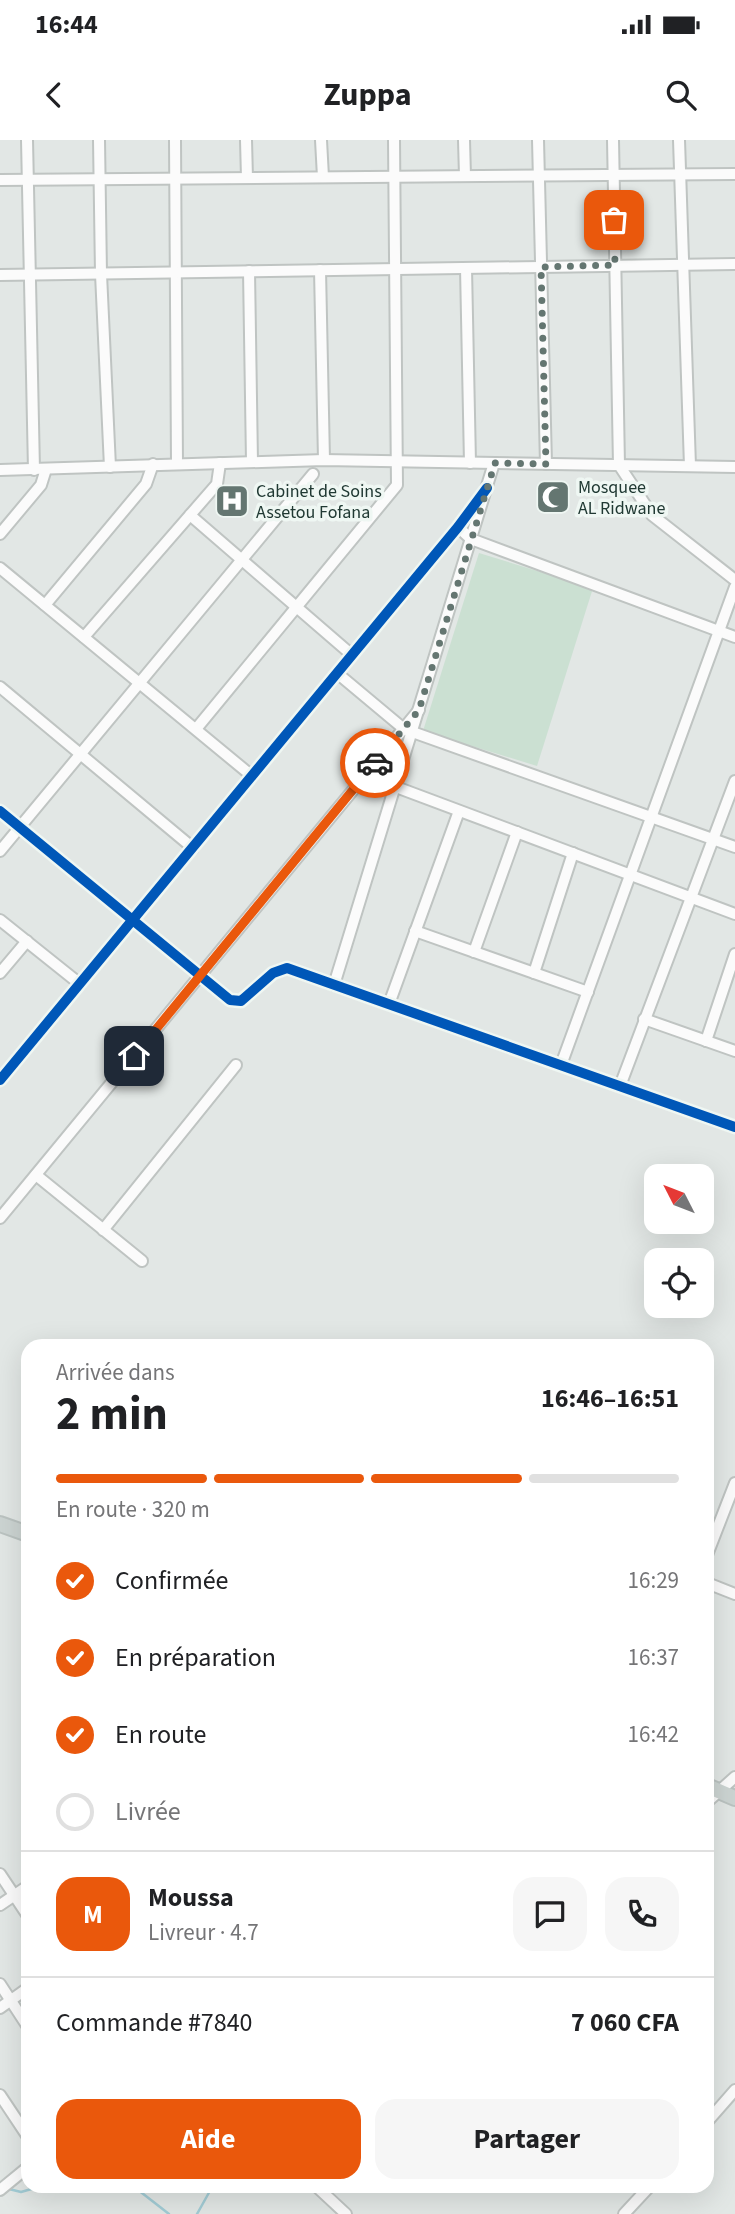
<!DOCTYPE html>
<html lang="fr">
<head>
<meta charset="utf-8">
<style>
	:root { --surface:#fff; --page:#f6f6f6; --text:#202124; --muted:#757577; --line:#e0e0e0; --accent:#ea580c }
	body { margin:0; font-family:"Source Sans 3",sans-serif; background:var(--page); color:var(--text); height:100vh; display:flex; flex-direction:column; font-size:26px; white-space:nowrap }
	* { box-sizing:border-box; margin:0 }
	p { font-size:23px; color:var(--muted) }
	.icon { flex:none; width:38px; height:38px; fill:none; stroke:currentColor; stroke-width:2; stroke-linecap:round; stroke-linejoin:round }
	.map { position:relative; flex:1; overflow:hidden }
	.side { position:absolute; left:21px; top:1199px; width:693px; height:854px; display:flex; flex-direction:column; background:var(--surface); border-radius:21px; box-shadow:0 7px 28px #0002 }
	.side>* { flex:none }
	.needle { width:46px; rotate:312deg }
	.fabs { position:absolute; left:644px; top:1024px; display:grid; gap:14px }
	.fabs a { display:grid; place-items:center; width:70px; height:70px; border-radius:14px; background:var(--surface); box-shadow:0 7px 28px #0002; font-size:35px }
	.pin { position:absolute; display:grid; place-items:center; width:60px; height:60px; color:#fff; margin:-30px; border-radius:14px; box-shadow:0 4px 10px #0006 }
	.courier { position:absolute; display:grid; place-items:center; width:70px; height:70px; margin:-35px; border:5px solid #ea580c; border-radius:50%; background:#fff; color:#222; box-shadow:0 2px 9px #0007 }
	.head em { font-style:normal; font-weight:700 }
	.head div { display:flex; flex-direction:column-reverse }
	.head { display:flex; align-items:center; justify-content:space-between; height:119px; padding:0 35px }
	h1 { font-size:46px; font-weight:700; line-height:52px }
	.bar { display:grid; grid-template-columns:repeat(4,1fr); gap:10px 7px; align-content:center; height:84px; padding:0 35px }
	.bar i { height:9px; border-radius:5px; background:var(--line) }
	.bar .on { background:var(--accent) }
	.bar p { grid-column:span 4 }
	.line { display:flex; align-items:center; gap:18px; padding:0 35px; border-top:2px solid var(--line) }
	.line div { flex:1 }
	.round { display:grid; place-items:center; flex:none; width:74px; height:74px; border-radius:21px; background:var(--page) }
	ol { padding:0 35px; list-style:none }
	li { display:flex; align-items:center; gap:21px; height:77px }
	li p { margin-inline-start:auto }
	li .icon { padding:7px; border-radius:50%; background:var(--accent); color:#fff; stroke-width:4 }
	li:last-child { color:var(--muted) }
	li i { width:38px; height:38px; border:4px solid var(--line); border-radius:50% }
	.action { display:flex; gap:14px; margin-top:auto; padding:14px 35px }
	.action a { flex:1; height:80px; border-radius:21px; background:var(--accent); color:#fff; font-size:28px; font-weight:700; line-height:80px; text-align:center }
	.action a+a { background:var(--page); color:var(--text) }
	.status { display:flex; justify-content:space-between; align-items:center; height:49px; padding:0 35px; background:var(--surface); direction:ltr }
	.status svg { height:19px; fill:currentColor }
	header { display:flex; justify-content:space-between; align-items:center; height:91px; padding:0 35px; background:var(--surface); font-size:32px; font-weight:700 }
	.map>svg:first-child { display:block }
	.park { fill:#cbe0d2 }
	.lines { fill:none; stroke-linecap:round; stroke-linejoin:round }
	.stream { stroke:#a2ccd5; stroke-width:2.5 }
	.minor-casing { stroke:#bfc4c2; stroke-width:14 }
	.major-casing { stroke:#bbc3c1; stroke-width:18 }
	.minor { stroke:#fbfbfb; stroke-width:10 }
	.major { stroke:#ccd4d2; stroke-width:14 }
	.cycleway-casing { stroke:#eff7f3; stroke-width:15 }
	.cycleway { stroke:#0057b8; stroke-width:10 }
	.done { stroke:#647671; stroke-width:7; stroke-dasharray:0 12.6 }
	.route { stroke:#ea580c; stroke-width:9 }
	.labels { text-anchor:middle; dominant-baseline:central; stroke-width:7; stroke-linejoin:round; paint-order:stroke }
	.poi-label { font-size:18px; fill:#203933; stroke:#eff7f3; text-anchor:start }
</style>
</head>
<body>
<div class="status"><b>16:44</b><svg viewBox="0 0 49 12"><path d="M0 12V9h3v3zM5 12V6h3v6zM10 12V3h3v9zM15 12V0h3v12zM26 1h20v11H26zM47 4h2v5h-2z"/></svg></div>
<header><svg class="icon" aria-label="back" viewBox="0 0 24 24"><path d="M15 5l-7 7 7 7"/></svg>Zuppa<svg class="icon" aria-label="search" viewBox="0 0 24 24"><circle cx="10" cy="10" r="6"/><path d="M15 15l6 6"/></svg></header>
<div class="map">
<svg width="735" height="2074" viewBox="0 0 735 2074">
	<rect width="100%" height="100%" fill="#e2e7e5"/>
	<polygon class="park" points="479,413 593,448 537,626 423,591"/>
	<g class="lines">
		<g class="stream">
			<polyline points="133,2046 169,2074"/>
			<polyline points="9,2049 21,2052 42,2046"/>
			<polyline points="197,2074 211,2049 230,2050 243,2046"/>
		</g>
		<g class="minor-casing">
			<g id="minor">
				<polyline points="27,0 34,330"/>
				<polyline points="99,0 101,134 110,327"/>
				<polyline points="175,0 177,324"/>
				<polyline points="246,0 247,38"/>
				<polyline points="321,0 323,37"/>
				<polyline points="464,0 465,36"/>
				<polyline points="538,0 546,324"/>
				<polyline points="613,0 619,325 652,375 735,440"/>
				<polyline points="679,0 690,326"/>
				<polyline points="0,40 735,34"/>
				<polyline points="466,128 470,323"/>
				<polyline points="320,130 324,320"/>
				<polyline points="249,131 252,322"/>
				<polyline points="0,135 735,124"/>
				<polyline points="0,330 324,320 735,327"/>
				<polyline points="190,375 352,515"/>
				<polyline points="458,387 471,399 735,497"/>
				<polyline points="0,394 41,345 46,329"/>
				<polyline points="0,428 252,636"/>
				<polyline points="45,465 146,344 153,324"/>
				<polyline points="84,497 217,344 220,323"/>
				<polyline points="337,533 404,589 735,707"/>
				<polyline points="0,547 193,708"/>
				<polyline points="196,589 397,345 394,0"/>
				<polyline points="396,647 735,774"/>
				<polyline points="0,671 230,860 241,861 273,833 287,828 735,987"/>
				<polyline points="0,711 313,334"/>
				<polyline points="0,780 80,844"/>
				<polyline points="415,791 588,852"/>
				<polyline points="474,812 517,692"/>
				<polyline points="0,833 27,801"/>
				<polyline points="534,833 573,713"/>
				<polyline points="334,845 494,323"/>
				<polyline points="389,864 459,671"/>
				<polyline points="644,879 735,911"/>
				<polyline points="706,901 735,814"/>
				<polyline points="561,925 735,447"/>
				<polyline points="0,940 458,387 487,348"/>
				<polyline points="620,946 735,641"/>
				<polyline points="36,1035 142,1121"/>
				<polyline points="0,1078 419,570"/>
				<polyline points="103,1090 236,925"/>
				<polyline points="707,1415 735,1343"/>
				<polyline points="707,1443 735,1454"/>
				<polyline points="707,1662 735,1637"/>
				<polyline points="0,1734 28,1776"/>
				<polyline points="0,1765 28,1746"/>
				<polyline points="0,1844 28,1887"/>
				<polyline points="0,1868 28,1848"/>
				<polyline points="0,1955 28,1997"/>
				<polyline points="707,1982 735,1950"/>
				<polyline points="319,2046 317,2047 346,2074"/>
				<polyline points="0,2050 28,2027"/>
				<polyline points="624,2074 650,2046"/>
			</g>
		</g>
		<g class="major-casing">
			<g id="major">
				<polyline points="0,1384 28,1394"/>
				<polyline points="707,1646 735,1658"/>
			</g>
		</g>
		<use href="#minor" class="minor"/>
		<use href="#major" class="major"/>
		<g class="cycleway-casing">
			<g id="cycleway">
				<polyline points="0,671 230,860 241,861 273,833 287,828 735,987"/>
				<polyline points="0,940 458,387 487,348"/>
			</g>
		</g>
		<use href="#cycleway" class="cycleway"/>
	</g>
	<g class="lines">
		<polyline class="done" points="375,623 419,570 495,323 546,324 541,127 615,125 614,80"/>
		<polyline class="route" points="134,916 375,623"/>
	</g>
	<defs>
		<g id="mosque-square" transform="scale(1.75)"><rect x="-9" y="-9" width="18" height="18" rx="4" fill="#647671" stroke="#eff7f3"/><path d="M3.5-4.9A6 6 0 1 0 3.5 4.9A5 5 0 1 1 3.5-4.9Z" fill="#fff"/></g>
		<g id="hospital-square" transform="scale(1.75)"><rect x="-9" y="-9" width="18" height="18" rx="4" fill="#647671" stroke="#eff7f3"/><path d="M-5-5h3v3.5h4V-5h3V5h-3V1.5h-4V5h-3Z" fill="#fff"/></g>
	</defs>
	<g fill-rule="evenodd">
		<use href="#mosque-square" x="553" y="357"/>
		<use href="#hospital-square" x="232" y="361"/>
	</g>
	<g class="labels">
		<g class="poi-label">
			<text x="578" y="347">Mosquee<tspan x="578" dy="21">AL Ridwane</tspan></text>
			<text x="256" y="351">Cabinet de Soins<tspan x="256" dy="21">Assetou Fofana</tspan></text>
		</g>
	</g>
</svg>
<div class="fabs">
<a><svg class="needle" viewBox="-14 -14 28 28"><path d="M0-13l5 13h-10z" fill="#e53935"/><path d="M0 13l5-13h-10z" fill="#757577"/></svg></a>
<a><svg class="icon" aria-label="locate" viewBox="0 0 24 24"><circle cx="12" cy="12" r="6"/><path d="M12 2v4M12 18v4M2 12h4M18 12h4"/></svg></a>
</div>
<div class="pin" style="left:614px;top:80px;background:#ea580c"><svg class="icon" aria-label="bag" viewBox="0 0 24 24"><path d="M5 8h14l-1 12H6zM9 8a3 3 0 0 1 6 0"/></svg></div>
<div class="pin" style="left:134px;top:916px;background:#1f2937"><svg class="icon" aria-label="home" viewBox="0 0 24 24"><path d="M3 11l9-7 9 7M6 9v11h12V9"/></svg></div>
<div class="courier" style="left:375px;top:623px"><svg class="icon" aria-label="car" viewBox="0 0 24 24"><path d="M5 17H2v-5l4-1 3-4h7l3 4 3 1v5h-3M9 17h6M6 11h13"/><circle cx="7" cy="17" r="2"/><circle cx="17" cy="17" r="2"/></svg></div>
<section class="side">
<div class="head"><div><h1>2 min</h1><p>Arrivée dans</p></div><em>16:46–16:51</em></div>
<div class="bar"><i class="on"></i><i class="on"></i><i class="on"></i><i></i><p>En route · 320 m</p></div>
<ol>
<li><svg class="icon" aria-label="check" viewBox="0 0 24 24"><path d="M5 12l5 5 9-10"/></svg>Confirmée<p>16:29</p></li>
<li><svg class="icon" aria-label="check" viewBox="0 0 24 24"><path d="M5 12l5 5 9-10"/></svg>En préparation<p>16:37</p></li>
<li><svg class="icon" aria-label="check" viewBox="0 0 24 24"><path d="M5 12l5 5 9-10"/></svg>En route<p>16:42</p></li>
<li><i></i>Livrée</li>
</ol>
<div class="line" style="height:126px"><b class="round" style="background:var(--accent);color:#fff">M</b><div><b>Moussa</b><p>Livreur · 4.7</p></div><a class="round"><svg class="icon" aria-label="chat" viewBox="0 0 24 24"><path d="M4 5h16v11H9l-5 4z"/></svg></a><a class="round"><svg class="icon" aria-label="phone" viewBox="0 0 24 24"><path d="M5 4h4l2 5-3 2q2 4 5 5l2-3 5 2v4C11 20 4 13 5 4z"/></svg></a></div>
<div class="line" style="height:91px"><div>Commande #7840</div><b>7 060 CFA</b></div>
<div class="action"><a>Aide</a><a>Partager</a></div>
</section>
</div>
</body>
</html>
